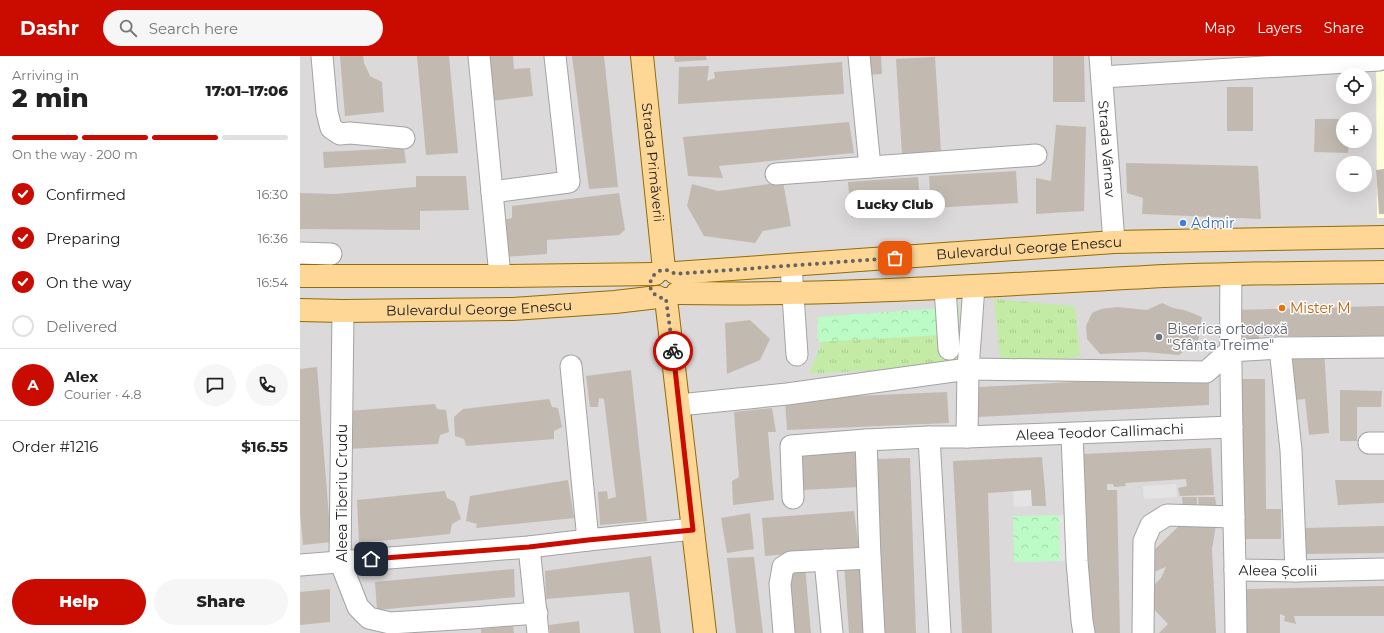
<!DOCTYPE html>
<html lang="en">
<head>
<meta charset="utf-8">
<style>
	:root { --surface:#fff; --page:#f6f6f6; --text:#222; --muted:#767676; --line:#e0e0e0; --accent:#c90b00 }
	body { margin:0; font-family:Montserrat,sans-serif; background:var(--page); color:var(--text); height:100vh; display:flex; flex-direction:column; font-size:15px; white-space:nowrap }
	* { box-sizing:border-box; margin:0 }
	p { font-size:13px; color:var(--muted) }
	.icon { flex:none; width:22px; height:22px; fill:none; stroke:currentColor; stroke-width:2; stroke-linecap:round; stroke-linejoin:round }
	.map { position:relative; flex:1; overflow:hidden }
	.drawer { display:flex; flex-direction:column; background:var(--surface); width:300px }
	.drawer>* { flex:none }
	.fabs { position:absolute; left:1036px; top:12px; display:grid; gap:8px }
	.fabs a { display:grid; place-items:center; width:36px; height:36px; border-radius:50%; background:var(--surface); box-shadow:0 4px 16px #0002; font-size:20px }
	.pin { position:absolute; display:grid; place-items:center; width:34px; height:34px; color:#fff; margin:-17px; border-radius:8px; box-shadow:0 2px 6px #0006 }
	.courier { position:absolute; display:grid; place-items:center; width:40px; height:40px; margin:-20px; border:3px solid #c90b00; border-radius:50%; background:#fff; color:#222; box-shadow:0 1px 5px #0007 }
	.bubble { position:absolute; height:28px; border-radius:14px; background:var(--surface); box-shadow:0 4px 16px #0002; font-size:13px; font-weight:800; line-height:28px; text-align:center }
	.headline em { font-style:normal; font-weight:800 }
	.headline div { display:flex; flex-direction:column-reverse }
	.headline { display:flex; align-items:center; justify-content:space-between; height:68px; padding:0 12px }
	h1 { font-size:26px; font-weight:800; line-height:30px }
	.bar { display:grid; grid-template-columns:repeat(4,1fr); gap:6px 4px; align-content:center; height:48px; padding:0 12px }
	.bar i { height:5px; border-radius:3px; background:var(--line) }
	.bar .on { background:var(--accent) }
	.bar p { grid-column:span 4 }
	.line { display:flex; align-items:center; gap:10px; padding:0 12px; border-top:1px solid var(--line) }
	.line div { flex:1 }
	.round { display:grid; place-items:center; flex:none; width:42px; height:42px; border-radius:21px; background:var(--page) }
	ol { padding:0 12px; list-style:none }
	li { display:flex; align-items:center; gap:12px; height:44px }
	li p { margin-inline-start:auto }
	li .icon { padding:4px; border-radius:50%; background:var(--accent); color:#fff; stroke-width:4 }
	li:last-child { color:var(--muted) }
	li i { width:22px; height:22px; border:2px solid var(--line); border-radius:50% }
	.button { display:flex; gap:8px; margin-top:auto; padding:8px 12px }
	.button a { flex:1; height:46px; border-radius:24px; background:var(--accent); color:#fff; font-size:16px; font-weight:800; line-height:46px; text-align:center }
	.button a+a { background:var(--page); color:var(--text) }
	header { display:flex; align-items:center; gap:24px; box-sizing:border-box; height:56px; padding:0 20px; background:var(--accent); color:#fff }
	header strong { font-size:19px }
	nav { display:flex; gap:22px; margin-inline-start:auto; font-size:14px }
	.search { width:280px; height:36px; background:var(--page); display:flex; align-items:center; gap:10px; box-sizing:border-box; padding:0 14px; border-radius:22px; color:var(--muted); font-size:15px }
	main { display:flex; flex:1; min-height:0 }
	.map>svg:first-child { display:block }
	.residential { fill:#dbd9d9; fill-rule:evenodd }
	.education { fill:#fdffda }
	.grass { fill:url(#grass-tufts) }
	.park { fill:url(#park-crowns) }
	.parking { fill:#e4e4e4 }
	.building { fill:#c2bab1 }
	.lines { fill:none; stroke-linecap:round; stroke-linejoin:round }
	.minor-casing { stroke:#a3a3a3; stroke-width:23 }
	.major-casing { stroke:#956c00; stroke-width:24 }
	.minor { stroke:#fff; stroke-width:21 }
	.major { stroke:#fed797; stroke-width:22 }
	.done { stroke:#666461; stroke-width:4; stroke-dasharray:0 7.2 }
	.route { stroke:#c90b00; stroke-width:5 }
	.shop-dot { fill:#3f7fe0; stroke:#fff; stroke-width:1.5 }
	.food-dot { fill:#e8710a; stroke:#fff; stroke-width:1.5 }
	.worship-dot { fill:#6b7280; stroke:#fff; stroke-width:1.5 }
	.labels { text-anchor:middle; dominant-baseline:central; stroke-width:3; stroke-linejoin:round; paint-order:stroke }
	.street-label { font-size:14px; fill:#1c1c1c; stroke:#fff }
	.shop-label { font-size:14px; fill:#366cbe; stroke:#fff; text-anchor:start }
	.food-label { font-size:14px; fill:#c56008; stroke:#fff; text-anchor:start }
	.worship-label { font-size:14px; fill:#5b616d; stroke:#fff; text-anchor:start }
</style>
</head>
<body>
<header>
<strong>Dashr</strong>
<div class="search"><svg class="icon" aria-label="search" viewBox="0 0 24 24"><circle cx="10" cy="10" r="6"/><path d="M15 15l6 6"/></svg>Search here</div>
<nav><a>Map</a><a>Layers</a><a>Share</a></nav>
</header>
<main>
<section class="drawer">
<div class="headline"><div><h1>2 min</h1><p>Arriving in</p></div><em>17:01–17:06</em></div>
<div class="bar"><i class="on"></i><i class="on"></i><i class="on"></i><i></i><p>On the way · 200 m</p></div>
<ol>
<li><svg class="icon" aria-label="check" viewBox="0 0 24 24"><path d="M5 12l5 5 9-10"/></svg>Confirmed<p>16:30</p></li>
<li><svg class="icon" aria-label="check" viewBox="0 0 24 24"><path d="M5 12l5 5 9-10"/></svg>Preparing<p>16:36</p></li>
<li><svg class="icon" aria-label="check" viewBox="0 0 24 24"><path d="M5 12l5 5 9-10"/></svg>On the way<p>16:54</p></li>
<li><i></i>Delivered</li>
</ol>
<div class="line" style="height:72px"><b class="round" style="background:var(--accent);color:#fff">A</b><div><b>Alex</b><p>Courier · 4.8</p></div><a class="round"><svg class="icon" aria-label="chat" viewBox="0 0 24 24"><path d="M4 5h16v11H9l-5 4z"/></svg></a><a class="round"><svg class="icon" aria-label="phone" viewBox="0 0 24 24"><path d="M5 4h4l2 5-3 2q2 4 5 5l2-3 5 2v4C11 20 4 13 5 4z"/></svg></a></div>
<div class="line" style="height:52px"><div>Order #1216</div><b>$16.55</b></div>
<div class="button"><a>Help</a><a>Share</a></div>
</section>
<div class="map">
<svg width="1084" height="577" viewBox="0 0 1084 577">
	<defs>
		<pattern id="grass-tufts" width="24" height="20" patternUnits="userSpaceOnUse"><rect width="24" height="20" fill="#c4eba5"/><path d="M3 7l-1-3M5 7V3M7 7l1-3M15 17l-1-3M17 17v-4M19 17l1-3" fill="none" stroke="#a8c98d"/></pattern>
		<pattern id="park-crowns" width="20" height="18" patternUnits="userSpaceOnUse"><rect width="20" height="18" fill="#bcfbc5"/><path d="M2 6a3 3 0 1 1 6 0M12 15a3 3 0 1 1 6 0" fill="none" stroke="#a1d7a9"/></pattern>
	</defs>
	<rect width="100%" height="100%" fill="#eeebe2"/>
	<path class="residential" d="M0,0H1084V577H0ZM1043,19H1065V41H1043ZM1043,63H1065V85H1043ZM1043,107H1065V129H1043Z"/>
	<polygon class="education" points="1076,0 1084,0 1084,162 1077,162"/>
	<g class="grass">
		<polygon points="694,243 775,250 780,300 701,311"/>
		<polygon points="659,251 660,309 509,318 524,281 528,260"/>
	</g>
	<g class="park">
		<polygon points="640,252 643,279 517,286 518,261"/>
		<polygon points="759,459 760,505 714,506 713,460"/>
	</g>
	<g class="parking">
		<polygon points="876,428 877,441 844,443 843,430"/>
		<polygon points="731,434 732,450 714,451 713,435"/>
		<polygon points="776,458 777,505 760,505 759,459"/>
	</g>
	<g class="building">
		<polygon points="40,0 63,0 64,7 70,20 82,26 84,56 45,60"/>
		<polygon points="117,0 149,0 158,97 126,99"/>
		<polygon points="187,0 213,0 214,13 230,12 233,40 192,45"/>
		<polygon points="272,0 304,0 318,131 289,133"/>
		<polygon points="374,0 406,0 407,4 375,6"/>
		<polygon points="565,0 581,0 582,18 566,19"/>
		<polygon points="753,0 784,0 785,46 753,46"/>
		<polygon points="635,1 641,95 602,98 596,3"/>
		<polygon points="542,6 544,38 378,48 379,11 409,10 407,25 415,22 414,16"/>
		<rect x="927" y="31" width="26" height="44"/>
		<polygon points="1015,63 1043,63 1043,85 1049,85 1048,97 1014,96"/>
		<polygon points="549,66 554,97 419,110 423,122 388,120 383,81"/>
		<polygon points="756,69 786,71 784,155 736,158 736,122 751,125"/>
		<polygon points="104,92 106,107 24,112 23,96"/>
		<polygon points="826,107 958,110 961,163 842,158 843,142 827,137"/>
		<polygon points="1084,113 1084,158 1079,158 1076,114"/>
		<polygon points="716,115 718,147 631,152 629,120"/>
		<polygon points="116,120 166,120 169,154 120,155 120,174 0,173 0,137 35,138 116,131"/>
		<polygon points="618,121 621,156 551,161 548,126"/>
		<polygon points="483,126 491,170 463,175 455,187 404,180 387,150 392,128 418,135"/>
		<polygon points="319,137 325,174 319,179 247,184 247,198 205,201 200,165 212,162 212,150"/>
		<polygon points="862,247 873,252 884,254 902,261 898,284 879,299 845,296 800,298 787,283 786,270 792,257 801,253 817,251 847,254"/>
		<polygon points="1084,250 1084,280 959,280 960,290 938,292 935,254"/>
		<polygon points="450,264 470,283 460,304 427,318 425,267"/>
		<polygon points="1024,292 1029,377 1009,379 1005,343 996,344 991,315 991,293"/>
		<polygon points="17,311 31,486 3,489 0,456 0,313"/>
		<polygon points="331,314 347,465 300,469 298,436 307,435 308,443 316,441 304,343 299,342 298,351 290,351 286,320"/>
		<polygon points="909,319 909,349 678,361 677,331"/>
		<polygon points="941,323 965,323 966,453 981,453 981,483 942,483"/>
		<polygon points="1040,334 1082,335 1081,351 1057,351 1057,385 1040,385"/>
		<polygon points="647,336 649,367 487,374 485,343"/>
		<polygon points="249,343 252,351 258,352 262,371 254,375 254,383 166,390 164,383 155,380 154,361 163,353"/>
		<polygon points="135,348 137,353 146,354 149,376 140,379 138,388 47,393 49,355"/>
		<polygon points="472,352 476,376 468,376 474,444 433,449 432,425 439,421 434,356"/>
		<polygon points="911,392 914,439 880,440 878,432 887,430 886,423 825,427 826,430 814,431 813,428 807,428 807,434 817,434 820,577 791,577 783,398"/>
		<polygon points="557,396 559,431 503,434 501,399"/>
		<polygon points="742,401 745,434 746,450 732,450 731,434 688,437 692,577 662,577 653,405"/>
		<polygon points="610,402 616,577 582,577 576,403"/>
		<polygon points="268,424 274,462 176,472 177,468 166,465 170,440"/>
		<polygon points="1035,424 1084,424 1084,447 1038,449"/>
		<polygon points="145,435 147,442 155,446 161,463 152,468 150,478 59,487 57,444"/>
		<polygon points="882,441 897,441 897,454 883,454"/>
		<polygon points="898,441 915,441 917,454 899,454"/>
		<polygon points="554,455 559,492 465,500 462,462"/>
		<polygon points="450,457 454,493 427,497 421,462"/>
		<polygon points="880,469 916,469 912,493 916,577 859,577 868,568 847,546 851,532 861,522 866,511 854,516 846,502"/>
		<polygon points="1084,470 1084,497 1002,498 1003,472"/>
		<polygon points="351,500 361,577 334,577 329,536 246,543 245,515"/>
		<polygon points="454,501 463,577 436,577 427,502"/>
		<polygon points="544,507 560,507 564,577 549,577"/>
		<polygon points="505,511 511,577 495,577 489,512"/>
		<polygon points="214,513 215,541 77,554 75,526"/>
		<polygon points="1084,530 1084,560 994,560 996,568 984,565 985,560 980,558 980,577 947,577 947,533"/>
		<polygon points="30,533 30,566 0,569 0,536"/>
		<polygon points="279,565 280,577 250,577 249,569"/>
		<polygon points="213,570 214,577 181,577 181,573"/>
	</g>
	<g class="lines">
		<g class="minor-casing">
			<g id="minor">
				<polyline points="22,0 27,56 31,72 40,78 50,77 104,82"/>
				<polyline points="179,0 200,220"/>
				<polyline points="559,0 570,111"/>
				<path id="s1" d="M800,0L814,186"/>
				<polyline points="802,21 1079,4"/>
				<polyline points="476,118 736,99"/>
				<polyline points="192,136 269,126 255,0"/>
				<polyline points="0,197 31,198"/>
				<polyline points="491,209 497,299"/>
				<path d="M931,218C929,338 935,457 936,577"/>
				<polyline points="645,232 649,293"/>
				<polyline points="43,255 40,505 58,551 69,562 90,567 172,562 237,557"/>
				<polyline points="980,292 991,394 996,515"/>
				<polyline points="271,310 288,484"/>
				<polyline points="379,349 487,338 668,313 906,316 930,295 980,292 1084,291"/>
				<polyline points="772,378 777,505 782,565 784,577"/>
				<path id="s2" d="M667,381L932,371"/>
				<polyline points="566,384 570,502 574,577"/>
				<polyline points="1069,387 1084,387"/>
				<polyline points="493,442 491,390 566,384 629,381"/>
				<polyline points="229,491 238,577"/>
				<polyline points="525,504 532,577"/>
				<polyline points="0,509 229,491 288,484 393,473"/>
				<path id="s3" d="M935,514L996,515L1084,513"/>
				<polyline points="484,577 480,528 483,511 491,506 570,502"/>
				<polyline points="640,577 629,381 667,381 668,313 674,230"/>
				<polyline points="843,577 844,485 851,469 867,459 934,461"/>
			</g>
		</g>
		<g class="major-casing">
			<g id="major">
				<path id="s4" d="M342,0L364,213"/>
				<path id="s5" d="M375,217L814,186L1084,181"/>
				<polyline points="0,220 200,220 355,218"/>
				<path d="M377,237C534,240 690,229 846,221C925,217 1005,217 1084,216"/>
				<polyline points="366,243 405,577"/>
				<path id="s6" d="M0,254L43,255L213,253L315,246L358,241"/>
			</g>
		</g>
		<use href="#minor" class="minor"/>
		<use href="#major" class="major"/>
	</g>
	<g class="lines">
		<path class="done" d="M373,295L366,243C363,242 360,242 357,240C340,230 358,204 375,218L595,202"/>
		<polyline class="route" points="71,503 229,491 288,484 393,474 373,295"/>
	</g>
	<circle class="shop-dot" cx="883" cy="167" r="4"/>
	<circle class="food-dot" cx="982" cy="252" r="4"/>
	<circle class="worship-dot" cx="859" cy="281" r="4"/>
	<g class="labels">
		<g class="street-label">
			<text stroke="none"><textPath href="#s1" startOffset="93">Strada Vârnav</textPath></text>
			<text stroke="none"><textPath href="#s4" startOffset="107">Strada Primăverii</textPath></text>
			<text stroke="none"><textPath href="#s5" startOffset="355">Bulevardul George Enescu</textPath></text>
			<text stroke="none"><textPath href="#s6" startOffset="179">Bulevardul George Enescu</textPath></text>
			<text stroke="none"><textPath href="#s2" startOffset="133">Aleea Teodor Callimachi</textPath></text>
			<text transform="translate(42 437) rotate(-90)">Aleea Tiberiu Crudu</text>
			<text stroke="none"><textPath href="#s3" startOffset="43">Aleea Școlii</textPath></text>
		</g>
		<g class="shop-label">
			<text x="891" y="167">Admir</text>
		</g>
		<g class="food-label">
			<text x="990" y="252">Mister M</text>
		</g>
		<g class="worship-label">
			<text x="867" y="273">Biserica ortodoxă<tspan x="867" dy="16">"Sfânta Treime"</tspan></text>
		</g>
	</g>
</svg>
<div class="fabs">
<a><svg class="icon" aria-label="locate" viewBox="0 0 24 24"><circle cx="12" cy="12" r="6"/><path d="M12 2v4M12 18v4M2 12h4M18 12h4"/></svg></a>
<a>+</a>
<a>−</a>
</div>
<div class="pin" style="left:595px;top:202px;background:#ea580c"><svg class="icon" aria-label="bag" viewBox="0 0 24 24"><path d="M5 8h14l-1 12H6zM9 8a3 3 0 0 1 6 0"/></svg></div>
<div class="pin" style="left:71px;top:503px;background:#1f2937"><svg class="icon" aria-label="home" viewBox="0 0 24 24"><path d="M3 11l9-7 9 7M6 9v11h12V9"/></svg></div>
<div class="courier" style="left:373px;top:295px"><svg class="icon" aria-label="bike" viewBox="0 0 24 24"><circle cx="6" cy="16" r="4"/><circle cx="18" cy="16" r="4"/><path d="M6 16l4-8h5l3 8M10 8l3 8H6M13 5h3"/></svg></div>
<div class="bubble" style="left:545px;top:134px;width:100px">Lucky Club</div>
</div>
</main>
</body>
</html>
